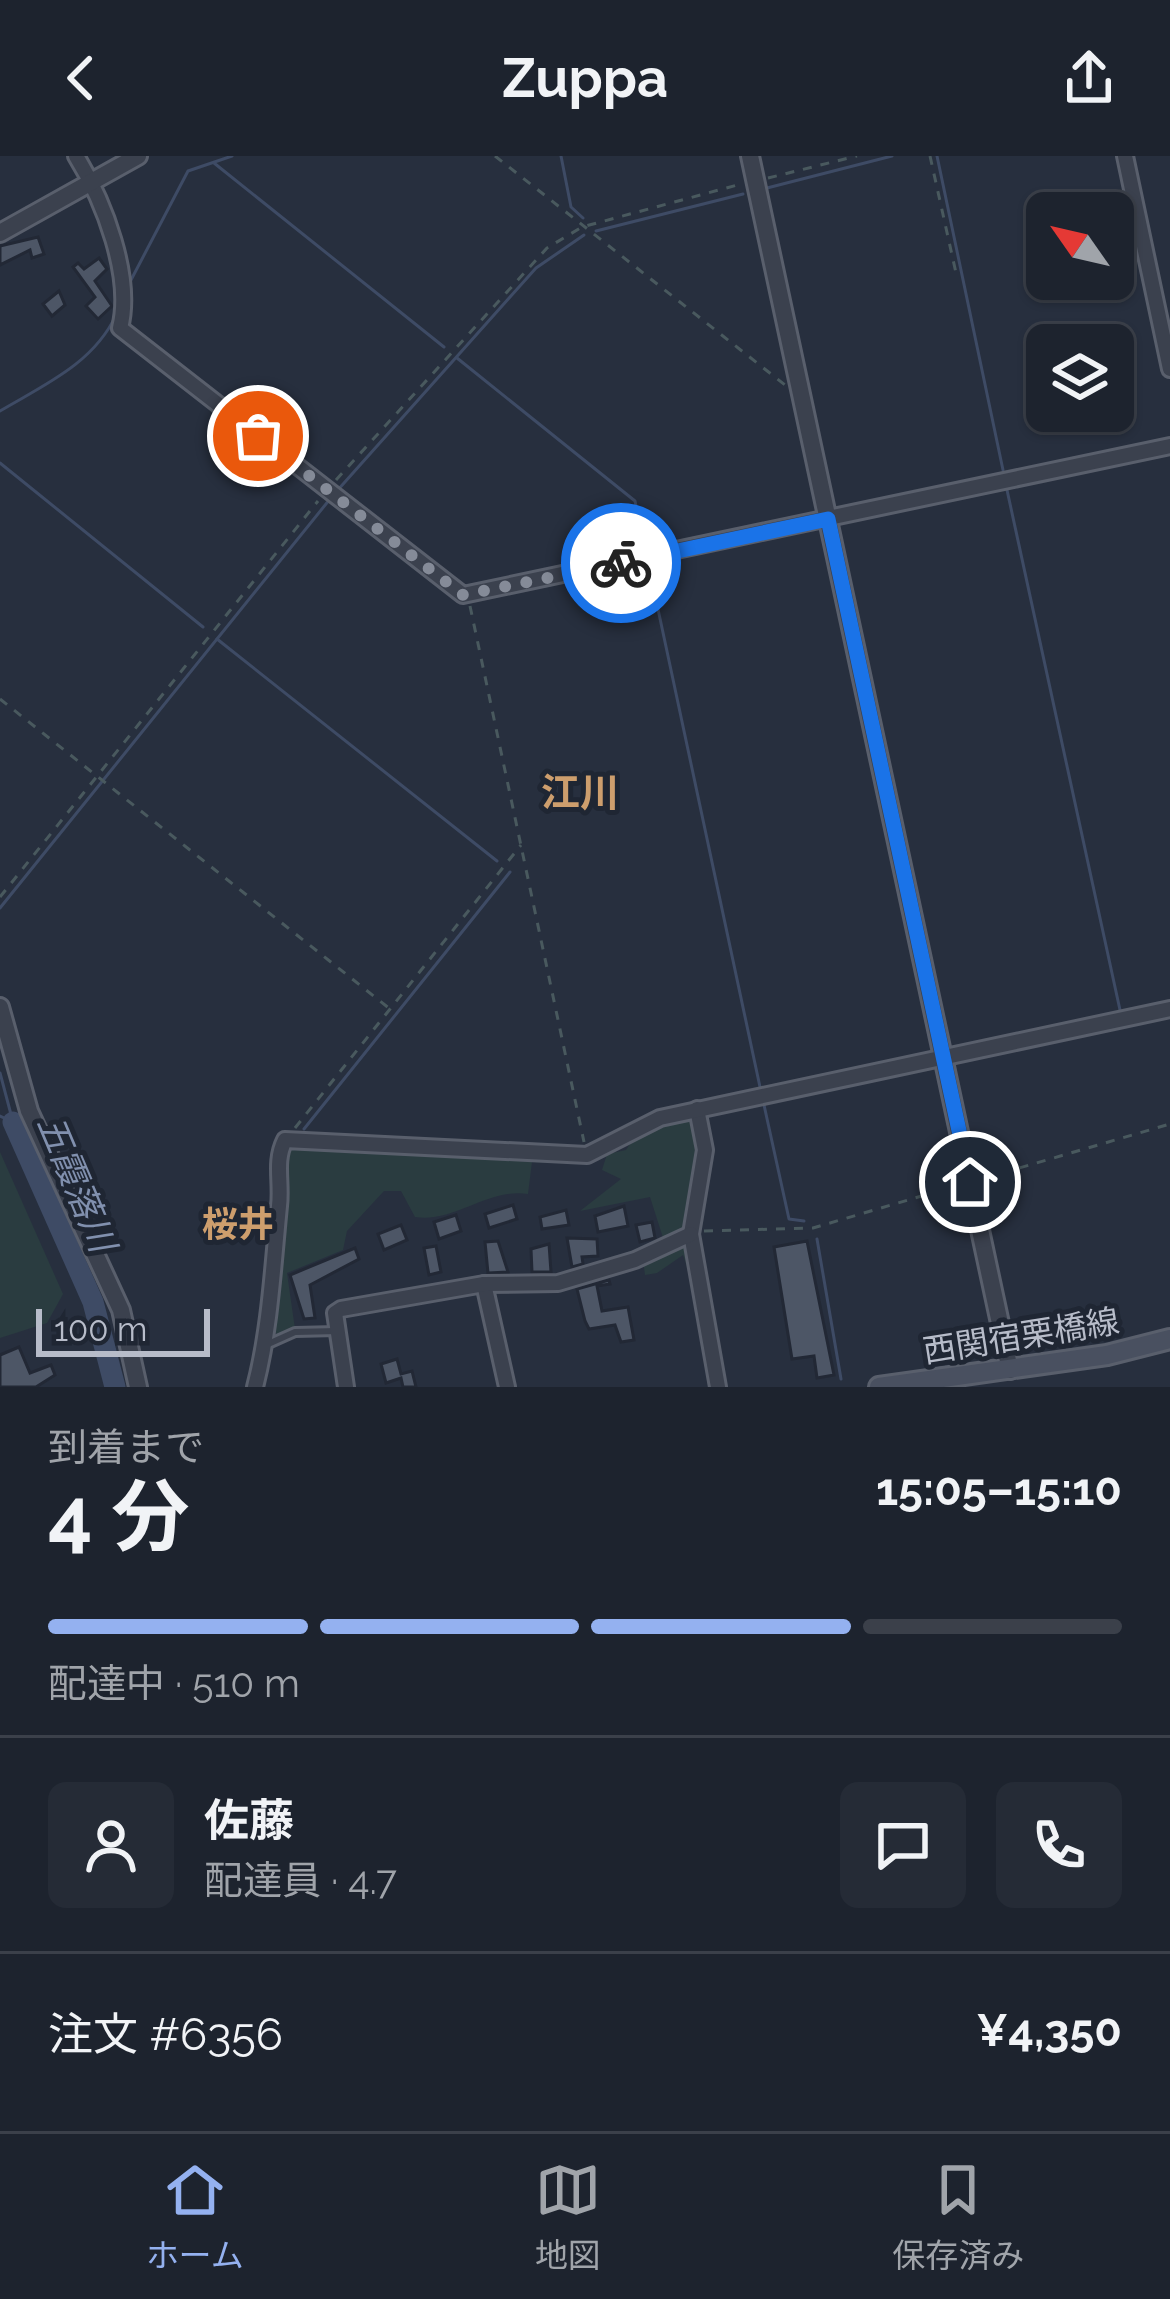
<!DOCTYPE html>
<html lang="ja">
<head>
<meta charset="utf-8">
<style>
	:root { --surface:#1d232e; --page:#252b36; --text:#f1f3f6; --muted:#a0a4aa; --line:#3b404a; --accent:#94b1f0 }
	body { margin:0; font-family:Raleway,"Noto Sans JP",sans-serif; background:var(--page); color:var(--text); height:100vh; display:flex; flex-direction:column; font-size:45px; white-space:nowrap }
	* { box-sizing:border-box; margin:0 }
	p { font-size:39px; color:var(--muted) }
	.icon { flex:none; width:66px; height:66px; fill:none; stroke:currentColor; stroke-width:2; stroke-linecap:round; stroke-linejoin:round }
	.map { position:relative; height:1231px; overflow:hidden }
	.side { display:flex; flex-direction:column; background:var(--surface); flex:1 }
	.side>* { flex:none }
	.needle { width:78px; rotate:304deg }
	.buttons { position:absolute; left:1026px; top:36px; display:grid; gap:24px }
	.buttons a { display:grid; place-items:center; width:108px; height:108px; border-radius:18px; background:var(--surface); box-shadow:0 3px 9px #0004,0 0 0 3px var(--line); font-size:60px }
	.scale { position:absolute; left:36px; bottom:30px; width:174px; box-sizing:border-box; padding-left:12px; border:6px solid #b7bcc9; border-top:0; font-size:33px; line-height:42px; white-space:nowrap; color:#b7bcc9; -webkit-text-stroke:9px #1f2633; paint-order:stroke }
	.pin { position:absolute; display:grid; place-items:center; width:102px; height:102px; color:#fff; margin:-51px; border:6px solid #fff; border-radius:50%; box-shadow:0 3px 12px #0007 }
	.courier { position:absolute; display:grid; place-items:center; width:120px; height:120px; margin:-60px; border:9px solid #1a73e8; border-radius:50%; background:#fff; color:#222; box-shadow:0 3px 15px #0007 }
	.head em { font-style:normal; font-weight:700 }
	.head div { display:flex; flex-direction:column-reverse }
	.head { display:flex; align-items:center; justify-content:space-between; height:204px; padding:0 48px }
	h1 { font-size:78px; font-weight:700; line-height:90px }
	.bar { display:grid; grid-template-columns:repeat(4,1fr); gap:18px 12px; align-content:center; height:144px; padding:0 48px }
	.bar i { height:15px; border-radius:9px; background:var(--line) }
	.bar .on { background:var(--accent) }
	.bar p { grid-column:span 4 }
	.line { display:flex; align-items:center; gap:30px; padding:0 48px; border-top:3px solid var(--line) }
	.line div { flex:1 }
	.round { display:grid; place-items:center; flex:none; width:126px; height:126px; border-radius:18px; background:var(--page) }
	header { display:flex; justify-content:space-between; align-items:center; height:156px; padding:0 48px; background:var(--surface); font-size:54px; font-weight:700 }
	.menu { display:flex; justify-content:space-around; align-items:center; height:168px; border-top:3px solid var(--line); background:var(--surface); font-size:33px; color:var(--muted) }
	.menu a { display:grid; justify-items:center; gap:6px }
	.menu .on { color:var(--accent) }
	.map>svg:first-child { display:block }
	.green { fill:#2a3c40 }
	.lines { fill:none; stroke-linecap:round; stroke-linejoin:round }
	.stream { stroke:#3e4b65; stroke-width:3 }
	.river { stroke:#3e4b65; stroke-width:21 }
	.building { fill:#4d5666; stroke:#222835; stroke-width:3 }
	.service-casing { stroke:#595f6c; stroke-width:12 }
	.minor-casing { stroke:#595f6c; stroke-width:20 }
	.tertiary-casing { stroke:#595f6c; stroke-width:22 }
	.secondary-casing { stroke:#595f6c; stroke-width:24 }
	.path { stroke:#49595e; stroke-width:3; stroke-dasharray:9 9; stroke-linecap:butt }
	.service { stroke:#3b414e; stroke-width:6 }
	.minor { stroke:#3b414e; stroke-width:14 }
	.tertiary { stroke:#3b414e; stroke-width:16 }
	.secondary { stroke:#495060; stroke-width:18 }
	.done { stroke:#858b98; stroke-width:12; stroke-dasharray:0 21.6 }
	.route { stroke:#1a73e8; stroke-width:15 }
	.labels { text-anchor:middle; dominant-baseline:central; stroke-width:10; stroke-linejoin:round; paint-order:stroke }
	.street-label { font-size:33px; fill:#b7bcc9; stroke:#1f2633 }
	.water-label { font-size:36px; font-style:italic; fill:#8190ae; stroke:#1f2633 }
	.neighbourhood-label { font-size:36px; font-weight:bold; fill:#cd9e6d; stroke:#1f2633 }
	.quarter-label { font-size:39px; font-weight:bold; fill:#cd9e6d; stroke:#1f2633 }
</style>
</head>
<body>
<header><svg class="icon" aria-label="back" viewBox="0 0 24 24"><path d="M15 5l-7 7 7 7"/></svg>Zuppa<svg class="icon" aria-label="share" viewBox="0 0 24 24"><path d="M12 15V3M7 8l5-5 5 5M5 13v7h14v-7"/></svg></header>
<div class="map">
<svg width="1170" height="1231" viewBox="0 0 1170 1231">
	<rect width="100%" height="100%" fill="#272f3e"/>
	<g class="green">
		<path d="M689,959C708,975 696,1059 682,1078L665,1088L650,1041L580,1055L621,1023L602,1014L607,998L626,994L632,985L622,982Z"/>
		<path d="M293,990L578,1004L590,1008L532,1006L528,1038C487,1032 455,1067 415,1061L401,1035H384L347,1075L343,1094L287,1117L295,1173L281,1183L272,1172L287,994Z"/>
		<polygon points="0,996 63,1138 47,1167 0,1182"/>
		<polygon points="687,1088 698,1143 683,1099 657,1117 645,1119 643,1104"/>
	</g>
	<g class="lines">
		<g class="stream">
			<polyline points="561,0 571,51 583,62"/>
			<polyline points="937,0 1003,314"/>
			<polyline points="214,7 444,191"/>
			<polyline points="767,32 892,0"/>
			<polyline points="596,75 743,38"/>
			<polyline points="131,124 188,15 232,0"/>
			<polyline points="457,202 635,345 644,389"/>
			<path d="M0,255C44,229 94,207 116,159"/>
			<polyline points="0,307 203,471"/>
			<polyline points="1007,334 1120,854"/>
			<polyline points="336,336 536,112 584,79"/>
			<polyline points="649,411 760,931"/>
			<polyline points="217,483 497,705"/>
			<polyline points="0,752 330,343"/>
			<polyline points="0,917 13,966"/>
			<polyline points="764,949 789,1063 804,1065"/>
			<polyline points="0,960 11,965"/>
			<polyline points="304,973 510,716"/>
			<polyline points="817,1083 841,1223"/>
		</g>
		<polyline class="river" points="13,966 93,1146 115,1231"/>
	</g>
	<g class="building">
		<polygon points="38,81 44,98 32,102 30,94 0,109 0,90"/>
		<polygon points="99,102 107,113 95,125 112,150 98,163 86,150 95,141 73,111 78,107 84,113"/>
		<polygon points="59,135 65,149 52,160 43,148"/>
		<polygon points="513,1049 517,1063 489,1072 485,1058"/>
		<polygon points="624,1050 628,1070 598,1076 595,1060"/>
		<polygon points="566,1054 569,1069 542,1073 540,1061"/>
		<polygon points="456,1059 461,1075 439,1083 434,1066"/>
		<polygon points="652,1066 655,1082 640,1086 636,1069"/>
		<polygon points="401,1069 407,1084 384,1094 378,1078"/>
		<polygon points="567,1082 597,1083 598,1100 582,1101 583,1108 572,1111"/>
		<polygon points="498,1085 508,1116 488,1117 485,1086"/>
		<polygon points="807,1085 834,1219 817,1222 814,1200 792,1203 774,1091"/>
		<polygon points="549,1088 551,1116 532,1116 531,1093"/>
		<polygon points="436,1090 441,1116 429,1119 424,1092"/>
		<polygon points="355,1092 359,1103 310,1129 315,1162 304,1163 290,1119"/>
		<polygon points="609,1124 610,1128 597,1130 602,1155 628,1151 634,1184 621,1186 615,1169 589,1173 585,1165 577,1133"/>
		<polygon points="19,1191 30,1217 51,1209 55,1219 36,1231 0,1231 0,1199"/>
		<polygon points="397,1203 401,1218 412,1215 416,1231 403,1231 401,1222 386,1227 381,1208"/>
	</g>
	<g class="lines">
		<g class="service-casing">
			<polyline id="service" points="266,1189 295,1176 337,1175"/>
		</g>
		<g class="minor-casing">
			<g id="minor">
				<path d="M76,0C104,45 133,121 120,172L463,439L1170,290"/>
				<polyline points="1125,0 1170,213"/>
				<polyline points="697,953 705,994 691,1078 718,1231"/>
				<polyline points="484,1128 507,1231"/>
				<path d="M255,1231C270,1173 273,1110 279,1050C282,1026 274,1006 285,984L587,999L660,962L1170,853"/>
				<polyline points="346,1231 335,1157 341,1153 484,1128 558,1127 635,1104 691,1078"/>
			</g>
		</g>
		<g class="tertiary-casing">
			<g id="tertiary">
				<polyline points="750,0 1010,1214"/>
				<polyline points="0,77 138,0"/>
				<polyline points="0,851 29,955 121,1154 138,1231"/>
			</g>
		</g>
		<g class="secondary-casing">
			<polyline id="secondary" points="879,1231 1107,1199 1170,1183"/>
		</g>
		<g class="path">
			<polyline points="495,0 785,229"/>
			<polyline points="930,0 956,117"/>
			<polyline points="768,22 857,0"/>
			<polyline points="336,324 547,92 582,71 741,28"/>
			<polyline points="470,450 584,986"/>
			<polyline points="0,543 390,853"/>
			<polyline points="0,741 318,345"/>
			<polyline points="295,972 521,689"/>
			<polyline points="985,1022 1170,968"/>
			<polyline points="704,1075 813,1072 959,1029"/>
		</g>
		<use href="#service" class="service"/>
		<use href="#minor" class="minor"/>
		<use href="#tertiary" class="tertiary"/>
		<use href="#secondary" class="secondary"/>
	</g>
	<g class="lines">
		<polyline class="done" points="258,280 463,439 621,407"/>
		<polyline class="route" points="621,407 828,363 970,1026"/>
	</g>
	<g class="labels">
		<g class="street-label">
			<text transform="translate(1021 1180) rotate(-9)">西関宿栗橋線</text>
		</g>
		<g class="water-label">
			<text transform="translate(77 1027) rotate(67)">五霞落川</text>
		</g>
		<g class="neighbourhood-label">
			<text x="238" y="1068">桜井</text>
		</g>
		<g class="quarter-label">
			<text x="580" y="636">江川</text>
		</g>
	</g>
</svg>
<div class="buttons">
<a><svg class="needle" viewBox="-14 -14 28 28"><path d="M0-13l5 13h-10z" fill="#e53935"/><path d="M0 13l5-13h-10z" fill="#a0a4aa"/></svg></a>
<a><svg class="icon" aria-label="layers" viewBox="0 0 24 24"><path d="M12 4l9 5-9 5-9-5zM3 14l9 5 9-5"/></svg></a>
</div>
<div class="scale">100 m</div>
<div class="pin" style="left:258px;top:280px;background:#ea580c"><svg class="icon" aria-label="bag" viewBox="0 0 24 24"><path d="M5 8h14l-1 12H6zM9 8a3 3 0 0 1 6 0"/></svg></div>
<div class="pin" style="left:970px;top:1026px;background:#1f2937"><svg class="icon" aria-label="home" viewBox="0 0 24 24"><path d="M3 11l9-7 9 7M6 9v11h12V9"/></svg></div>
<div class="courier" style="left:621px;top:407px"><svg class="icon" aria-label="bike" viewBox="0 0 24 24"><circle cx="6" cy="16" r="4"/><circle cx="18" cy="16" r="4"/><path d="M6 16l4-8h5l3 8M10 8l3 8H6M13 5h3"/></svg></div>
</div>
<section class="side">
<div class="head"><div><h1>4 分</h1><p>到着まで</p></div><em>15:05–15:10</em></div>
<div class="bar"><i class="on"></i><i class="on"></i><i class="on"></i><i></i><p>配達中 · 510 m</p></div>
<div class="line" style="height:216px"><a class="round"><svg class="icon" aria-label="person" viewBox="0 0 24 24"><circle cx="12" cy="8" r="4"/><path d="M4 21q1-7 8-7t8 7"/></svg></a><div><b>佐藤</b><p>配達員 · 4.7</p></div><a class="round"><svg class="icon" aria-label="chat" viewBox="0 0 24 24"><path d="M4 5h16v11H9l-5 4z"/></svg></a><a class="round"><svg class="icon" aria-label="phone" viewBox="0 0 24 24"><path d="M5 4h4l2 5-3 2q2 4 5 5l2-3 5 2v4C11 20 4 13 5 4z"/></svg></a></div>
<div class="line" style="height:156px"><div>注文 #6356</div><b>¥4,350</b></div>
</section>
<nav class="menu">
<a class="on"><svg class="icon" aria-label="home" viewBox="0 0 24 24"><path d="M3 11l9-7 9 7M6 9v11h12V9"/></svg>ホーム</a>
<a><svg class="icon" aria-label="map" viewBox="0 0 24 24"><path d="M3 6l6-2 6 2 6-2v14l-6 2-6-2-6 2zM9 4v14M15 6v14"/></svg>地図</a>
<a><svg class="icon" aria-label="saved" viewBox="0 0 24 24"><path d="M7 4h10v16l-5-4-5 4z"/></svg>保存済み</a>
</nav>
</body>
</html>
